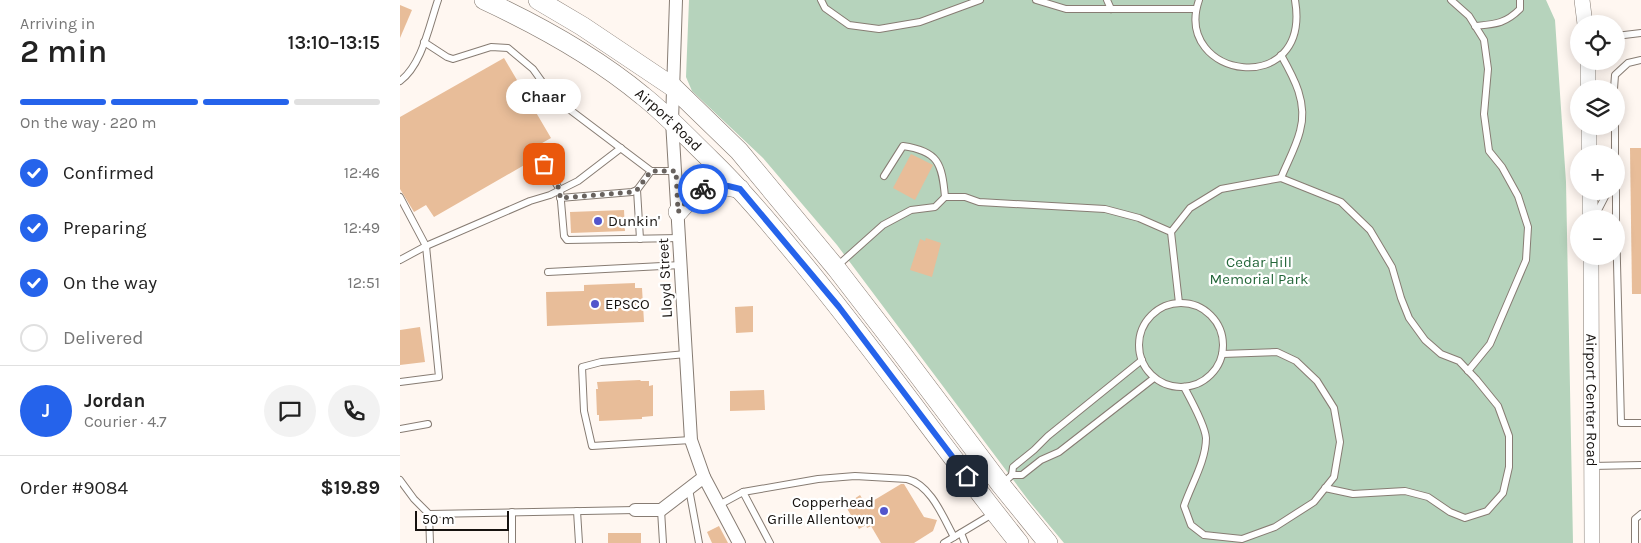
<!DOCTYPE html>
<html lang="en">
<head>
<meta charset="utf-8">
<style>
	:root { --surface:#fff; --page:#f2f2f2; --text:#222; --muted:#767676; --line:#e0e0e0; --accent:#2563eb }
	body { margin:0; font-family:Karla,sans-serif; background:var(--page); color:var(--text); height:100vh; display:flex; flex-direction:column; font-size:19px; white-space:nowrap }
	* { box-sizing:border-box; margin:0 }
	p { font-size:16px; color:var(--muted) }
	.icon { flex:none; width:28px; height:28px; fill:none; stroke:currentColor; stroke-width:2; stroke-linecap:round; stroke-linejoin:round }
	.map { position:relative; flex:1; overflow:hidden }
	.panel { display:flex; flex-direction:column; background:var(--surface); width:400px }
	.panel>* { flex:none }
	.controls { position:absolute; left:1170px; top:15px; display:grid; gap:10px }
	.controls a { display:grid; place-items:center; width:55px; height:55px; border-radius:50%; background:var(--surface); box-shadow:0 2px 12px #0003; font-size:25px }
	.scale { position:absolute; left:15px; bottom:12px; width:94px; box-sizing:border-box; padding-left:5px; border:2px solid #16120f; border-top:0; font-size:14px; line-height:18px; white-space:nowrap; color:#16120f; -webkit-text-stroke:4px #fff; paint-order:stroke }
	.pin { position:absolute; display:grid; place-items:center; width:42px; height:42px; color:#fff; margin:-21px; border-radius:10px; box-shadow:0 2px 8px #0006 }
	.courier { position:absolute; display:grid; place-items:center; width:50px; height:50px; margin:-25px; border:4px solid #2563eb; border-radius:50%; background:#fff; color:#222; box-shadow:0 1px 6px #0007 }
	.bubble { position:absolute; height:35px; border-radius:18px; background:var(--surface); box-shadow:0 2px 12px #0003; font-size:16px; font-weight:600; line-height:35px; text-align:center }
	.headline em { font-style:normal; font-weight:600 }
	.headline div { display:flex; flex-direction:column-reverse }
	.headline { display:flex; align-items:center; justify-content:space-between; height:85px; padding:0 20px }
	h1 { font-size:32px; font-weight:600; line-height:38px }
	.bar { display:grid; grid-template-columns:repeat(4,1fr); gap:8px 5px; align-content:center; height:60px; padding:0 20px }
	.bar i { height:6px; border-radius:4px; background:var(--line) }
	.bar .on { background:var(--accent) }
	.bar p { grid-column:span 4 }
	.line { display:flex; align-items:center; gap:12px; padding:0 20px; border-top:1px solid var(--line) }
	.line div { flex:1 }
	.round { display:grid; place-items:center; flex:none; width:52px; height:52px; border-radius:26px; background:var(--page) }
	ol { padding:0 20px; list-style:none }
	li { display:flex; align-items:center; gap:15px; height:55px }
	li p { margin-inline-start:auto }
	li .icon { padding:5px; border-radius:50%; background:var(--accent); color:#fff; stroke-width:4 }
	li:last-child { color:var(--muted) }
	li i { width:28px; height:28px; border:2px solid var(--line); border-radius:50% }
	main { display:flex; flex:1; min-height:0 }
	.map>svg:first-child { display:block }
	.green { fill:#b6d3bc }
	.building { fill:#e8bd99 }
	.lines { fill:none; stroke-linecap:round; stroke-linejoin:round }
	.service-casing { stroke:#877c73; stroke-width:8 }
	.minor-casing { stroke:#877c73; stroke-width:14 }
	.tertiary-casing { stroke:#877c73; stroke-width:16 }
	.primary-casing { stroke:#877c73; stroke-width:20 }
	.service { stroke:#fff; stroke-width:6 }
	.minor { stroke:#fff; stroke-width:12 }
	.tertiary { stroke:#fff; stroke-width:15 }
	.primary { stroke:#fff; stroke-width:19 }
	.done { stroke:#68625e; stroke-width:5; stroke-dasharray:0 9 }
	.route { stroke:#2563eb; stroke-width:6 }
	.poi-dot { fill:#5255cc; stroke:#fff; stroke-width:2 }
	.labels { text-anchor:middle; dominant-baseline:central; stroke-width:4.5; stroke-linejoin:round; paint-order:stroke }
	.street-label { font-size:15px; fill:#16120f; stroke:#fff }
	.poi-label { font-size:15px; fill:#16120f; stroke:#fff; text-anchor:start }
	.park-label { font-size:15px; fill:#24673a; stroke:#fff }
</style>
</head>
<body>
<main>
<section class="panel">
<div class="headline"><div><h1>2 min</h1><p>Arriving in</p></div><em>13:10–13:15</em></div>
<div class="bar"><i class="on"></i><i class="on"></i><i class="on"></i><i></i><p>On the way · 220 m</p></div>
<ol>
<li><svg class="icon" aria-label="check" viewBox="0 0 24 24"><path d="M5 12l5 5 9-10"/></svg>Confirmed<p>12:46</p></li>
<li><svg class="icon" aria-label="check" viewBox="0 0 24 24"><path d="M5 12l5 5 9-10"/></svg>Preparing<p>12:49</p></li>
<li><svg class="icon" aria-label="check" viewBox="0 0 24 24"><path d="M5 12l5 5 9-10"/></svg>On the way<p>12:51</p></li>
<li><i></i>Delivered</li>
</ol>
<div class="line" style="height:90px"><b class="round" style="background:var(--accent);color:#fff">J</b><div><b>Jordan</b><p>Courier · 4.7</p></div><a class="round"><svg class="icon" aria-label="chat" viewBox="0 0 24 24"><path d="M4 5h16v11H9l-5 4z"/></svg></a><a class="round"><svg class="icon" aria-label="phone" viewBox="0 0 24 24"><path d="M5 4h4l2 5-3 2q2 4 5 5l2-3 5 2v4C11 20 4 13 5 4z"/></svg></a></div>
<div class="line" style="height:65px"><div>Order #9084</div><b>$19.89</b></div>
</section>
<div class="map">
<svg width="1241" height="543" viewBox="0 0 1241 543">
	<rect width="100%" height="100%" fill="#fff7f1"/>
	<polygon class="green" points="289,0 1146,0 1155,20 1166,182 1173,543 664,543 629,501 437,245 363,158 292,91 286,77"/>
	<g class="building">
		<polygon points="0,5 12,10 0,38"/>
		<polygon points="104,58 151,138 128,151 133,160 34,217 26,205 14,212 0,189 0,117"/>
		<polygon points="1230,148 1241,148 1241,294 1232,294"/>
		<polygon points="511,154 533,165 515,200 493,188"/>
		<polygon points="224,210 225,231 171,233 170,212"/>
		<polygon points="526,238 541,243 532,277 510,270 520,239 525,241"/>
		<polygon points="235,283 235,288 242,288 244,322 147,326 146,292 184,291 184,285"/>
		<polygon points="353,306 353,332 336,333 335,307"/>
		<polygon points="20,327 25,362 0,365 0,330"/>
		<polygon points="240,380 241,381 249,381 249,386 253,385 253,416 242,417 242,419 199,421 199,415 197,415 196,389 198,389 197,382"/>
		<polygon points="364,390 365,410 330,411 330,391"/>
		<polygon points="501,484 504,484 524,517 537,520 533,531 514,543 481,543 471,526 467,528 466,525 459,529 445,505 460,495 466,505"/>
		<polygon points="319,526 328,543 312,543 307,532"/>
		<rect x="208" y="533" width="33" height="10"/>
	</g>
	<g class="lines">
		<g class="service-casing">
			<g id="service">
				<polyline points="421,0 425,8 449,25 479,29 520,22 580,0"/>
				<polyline points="636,0 666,9 796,9"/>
				<polyline points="707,0 711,9"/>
				<path d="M799,0C772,79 912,100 895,0"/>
				<polyline points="1051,0 1069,16 1084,40 1088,69 1084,114 1089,151 1102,167 1118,196 1128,227 1126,260 1090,344 1068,371"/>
				<path d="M1075,26C1095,24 1105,24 1120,9V0"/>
				<polyline points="1216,36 1241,33"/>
				<polyline points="24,42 47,57 53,59 91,47 108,48 133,69 153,97 251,171 276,171"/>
				<path d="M0,81C22,65 29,26 38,0"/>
				<polyline points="1214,89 1215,75 1228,63 1241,60"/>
				<polyline points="1215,126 1215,154"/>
				<polyline points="144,164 160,190 164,236 167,240 280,238"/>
				<path d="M484,176L503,146C538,151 542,163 545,197"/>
				<path d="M881,178C887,163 896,147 900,131C908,103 894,78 881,55"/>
				<polyline points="237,190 240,239"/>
				<polyline points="1216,191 1216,219"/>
				<polyline points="0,197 26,246 39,377 0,382"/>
				<polyline points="160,198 232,192 237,190 251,171"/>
				<polyline points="1194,218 1208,191"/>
				<polyline points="1216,223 1221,423 1241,423"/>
				<polyline points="0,260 26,246 130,201 150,195 178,181 221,148"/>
				<polyline points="436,267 483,225 511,210 535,207 545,197 565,197 579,202 705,209 739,218 771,232"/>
				<polyline points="148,272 281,265"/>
				<circle cx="781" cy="345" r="42"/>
				<polyline points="779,303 771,232 790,208 821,189 881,178 941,202 970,230 992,267 1001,298 1009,318 1025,340 1041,354 1059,361 1076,379 1098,406 1109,436 1109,467 1103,493 1087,511 1065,518 1050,512 1028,497 1005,491 953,494 925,488"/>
				<polyline points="286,354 201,362 182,367 184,411 192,446 291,440"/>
				<path d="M784,387C791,400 805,425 806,438C806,461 791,485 784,506L791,525L804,535L842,539L875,527L914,502L934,477L940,442L934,408L917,381L896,361L877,352L822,354"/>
				<polyline points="0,429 28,424"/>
				<polyline points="1192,466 1241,465"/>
				<polyline points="612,475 622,475 641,460 659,452 754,378"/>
				<polyline points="0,480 14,499 29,514"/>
				<polyline points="602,484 612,475 613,467 634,450 648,436 742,360"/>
				<polyline points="289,489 299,543"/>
				<polyline points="343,492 370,543"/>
				<path d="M319,505L343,492L418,479L455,476L507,479C531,485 543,517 554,537"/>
				<polyline points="261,510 263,543"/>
				<polyline points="177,511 179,543"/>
				<polyline points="561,533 565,543"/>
				<polyline points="30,543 29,514 235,510"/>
				<polyline points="112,543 112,512"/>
				<polyline points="544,543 594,513"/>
				<polyline points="1235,543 1235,519 1241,514"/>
			</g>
		</g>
		<g class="minor-casing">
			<g id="minor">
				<polyline points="276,0 272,121 291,440 304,477 339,543"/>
				<polyline points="235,510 261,510 304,477"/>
			</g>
		</g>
		<g class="tertiary-casing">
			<g id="tertiary">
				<polyline points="1182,0 1185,24"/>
				<polyline points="1188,61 1188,89"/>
				<polyline points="1189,126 1189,154"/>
				<polyline points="1190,191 1190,219"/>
				<path id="s1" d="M1191,256L1192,543"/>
			</g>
		</g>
		<g class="primary-casing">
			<g id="primary">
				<path id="s2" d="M84,0C140,26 196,57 243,96C267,115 288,138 311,160C341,189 369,222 396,255C474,348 543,448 619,543"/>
				<polyline points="138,0 182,26 273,87 339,151 436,268 500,351 601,485 648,543"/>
				<path d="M278,212C299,188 307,180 340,189"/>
			</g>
		</g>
		<use href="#service" class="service"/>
		<use href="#minor" class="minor"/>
		<use href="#tertiary" class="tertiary"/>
		<use href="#primary" class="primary"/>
	</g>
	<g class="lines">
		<polyline class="done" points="144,164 160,190 160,198 232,192 237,190 251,171 276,171 278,212 291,196 303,189"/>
		<path class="route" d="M303,189C316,183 326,185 340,189L439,307L567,476"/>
	</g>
	<g class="poi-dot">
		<circle cx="198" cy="221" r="5"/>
		<circle cx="195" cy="304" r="5"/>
		<circle cx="484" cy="511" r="5"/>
	</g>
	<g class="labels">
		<g class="street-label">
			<text stroke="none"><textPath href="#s2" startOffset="221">Airport Road</textPath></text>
			<text transform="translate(265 278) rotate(-93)">Lloyd Street</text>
			<text stroke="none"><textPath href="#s1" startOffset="144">Airport Center Road</textPath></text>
		</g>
		<g class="poi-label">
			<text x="208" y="221">Dunkin'</text>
			<text x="205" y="304">EPSCO</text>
			<text x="474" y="502" text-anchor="end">Copperhead<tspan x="474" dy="17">Grille Allentown</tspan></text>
		</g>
		<g class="park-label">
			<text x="859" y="262">Cedar Hill<tspan x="859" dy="17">Memorial Park</tspan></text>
		</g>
	</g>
</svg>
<div class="controls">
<a><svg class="icon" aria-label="locate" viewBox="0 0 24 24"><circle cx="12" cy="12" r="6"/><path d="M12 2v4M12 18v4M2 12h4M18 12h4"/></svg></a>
<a><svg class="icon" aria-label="layers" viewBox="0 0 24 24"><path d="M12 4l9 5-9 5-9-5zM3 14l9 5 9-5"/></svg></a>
<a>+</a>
<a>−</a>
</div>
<div class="scale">50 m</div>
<div class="pin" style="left:144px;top:164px;background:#ea580c"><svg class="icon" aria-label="bag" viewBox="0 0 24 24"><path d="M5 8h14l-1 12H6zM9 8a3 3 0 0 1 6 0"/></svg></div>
<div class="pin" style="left:567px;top:476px;background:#1f2937"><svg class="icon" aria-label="home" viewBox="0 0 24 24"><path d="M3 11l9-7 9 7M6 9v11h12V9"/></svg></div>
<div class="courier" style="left:303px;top:189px"><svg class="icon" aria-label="bike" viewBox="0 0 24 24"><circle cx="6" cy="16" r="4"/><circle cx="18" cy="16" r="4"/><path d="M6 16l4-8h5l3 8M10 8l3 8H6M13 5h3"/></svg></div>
<div class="bubble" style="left:106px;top:79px;width:75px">Chaar</div>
</div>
</main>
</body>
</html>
